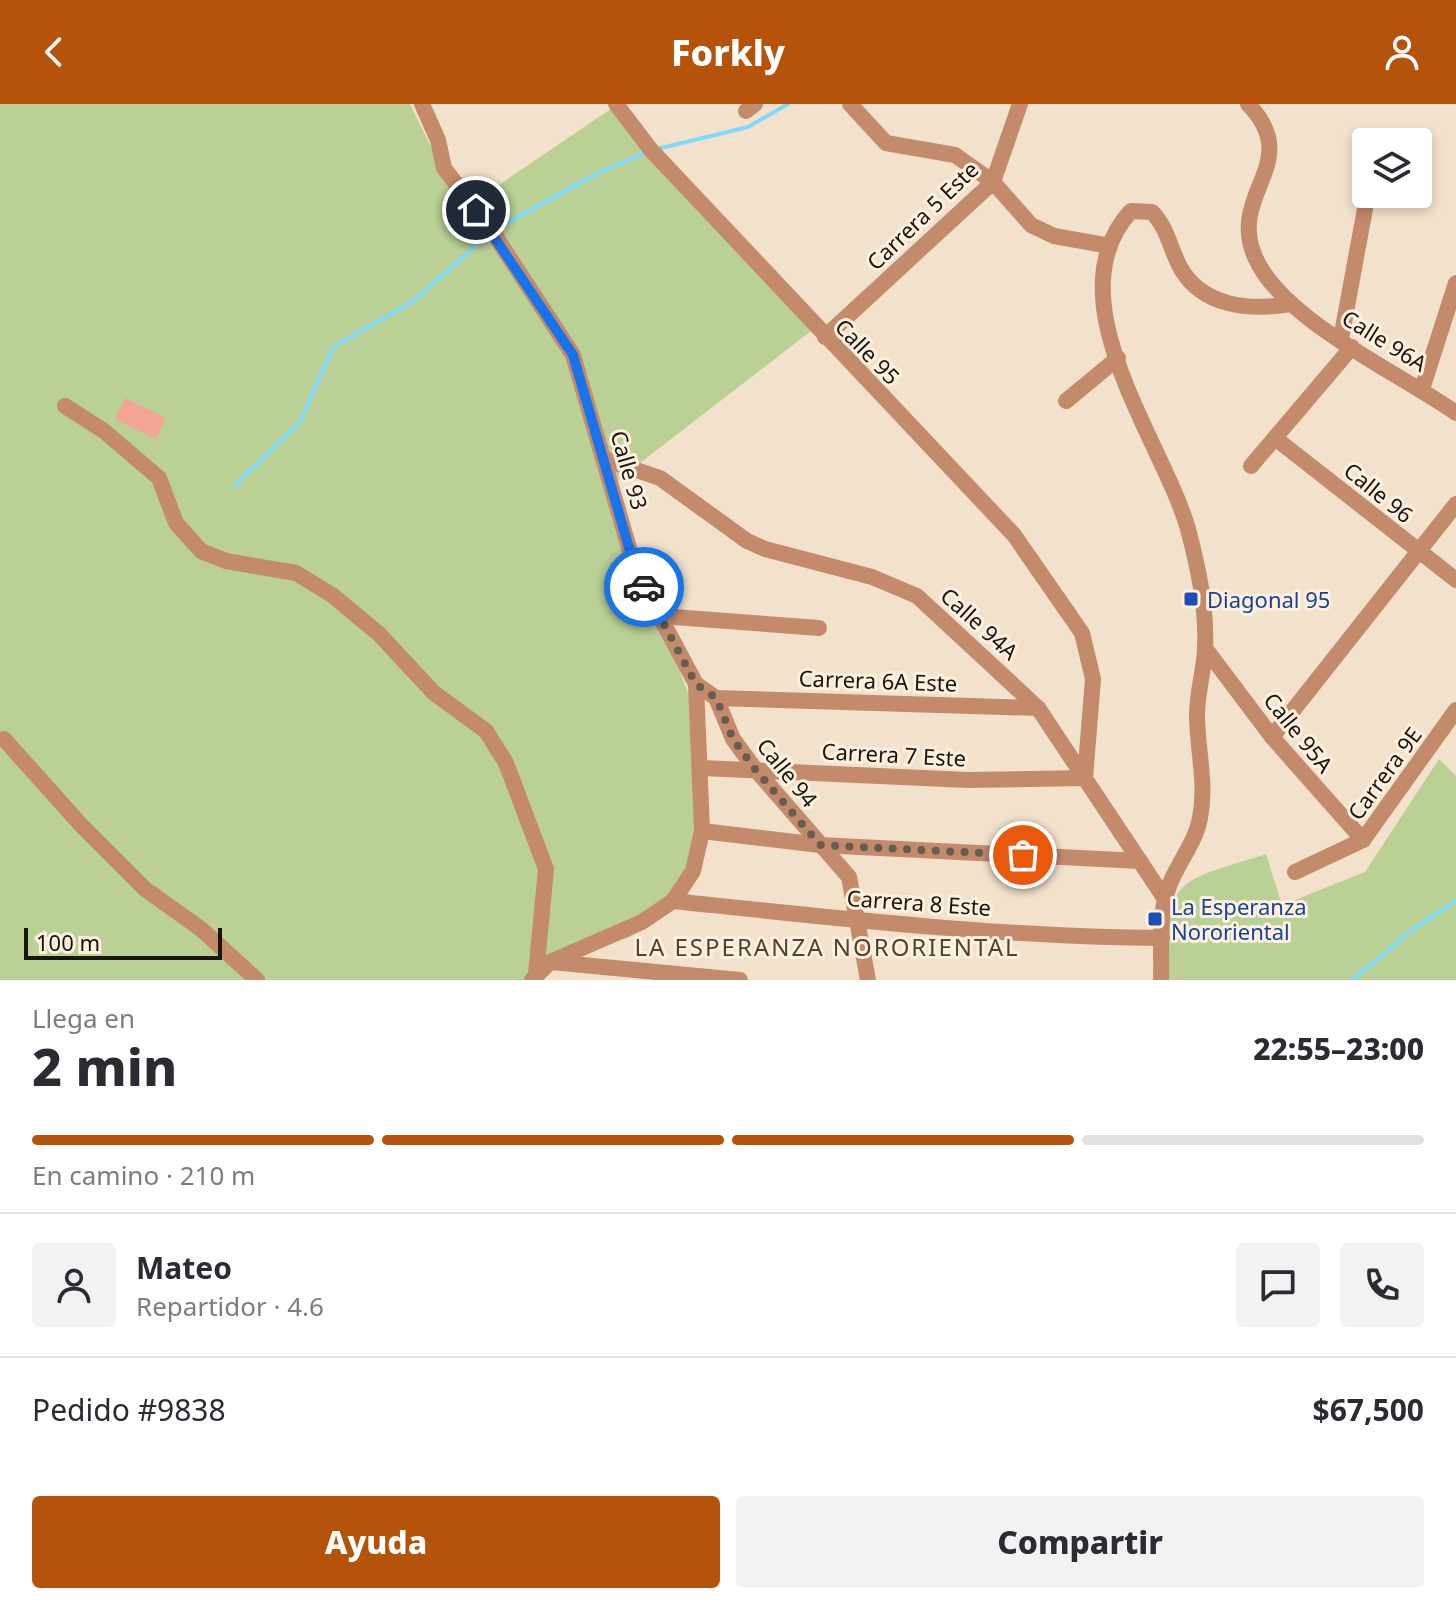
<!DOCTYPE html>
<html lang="es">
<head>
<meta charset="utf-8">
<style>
	:root { --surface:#fff; --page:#f2f2f3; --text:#2b2b33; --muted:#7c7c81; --line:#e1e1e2; --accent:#b45309 }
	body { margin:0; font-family:"Noto Sans",sans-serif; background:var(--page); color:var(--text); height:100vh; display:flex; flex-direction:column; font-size:30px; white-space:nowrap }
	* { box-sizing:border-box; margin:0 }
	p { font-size:26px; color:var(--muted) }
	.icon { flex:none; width:44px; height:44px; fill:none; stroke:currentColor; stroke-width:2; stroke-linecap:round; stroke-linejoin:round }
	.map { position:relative; height:876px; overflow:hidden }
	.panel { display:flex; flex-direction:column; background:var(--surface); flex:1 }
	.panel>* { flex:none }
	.buttons { position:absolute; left:1352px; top:24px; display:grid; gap:16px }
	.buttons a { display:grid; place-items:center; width:80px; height:80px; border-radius:8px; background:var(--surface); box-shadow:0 4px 12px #0003; font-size:40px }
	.scale { position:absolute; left:24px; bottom:20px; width:198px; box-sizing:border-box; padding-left:8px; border:4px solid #1a150d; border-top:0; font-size:22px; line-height:28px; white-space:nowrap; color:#1a150d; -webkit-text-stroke:6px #fdf0de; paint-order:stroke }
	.pin { position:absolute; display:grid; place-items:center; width:68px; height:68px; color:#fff; margin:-34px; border:4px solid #fff; border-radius:50%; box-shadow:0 2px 8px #0007 }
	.courier { position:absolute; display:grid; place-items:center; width:80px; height:80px; margin:-40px; border:6px solid #1a73e8; border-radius:50%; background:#fff; color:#222; box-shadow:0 2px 10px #0007 }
	.headline em { font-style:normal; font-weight:800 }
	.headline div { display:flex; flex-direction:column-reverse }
	.headline { display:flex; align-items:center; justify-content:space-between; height:136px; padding:0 32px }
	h1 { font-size:52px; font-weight:800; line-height:60px }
	.bar { display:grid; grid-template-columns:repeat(4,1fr); gap:12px 8px; align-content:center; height:96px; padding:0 32px }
	.bar i { height:10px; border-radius:6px; background:var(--line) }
	.bar .selected { background:var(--accent) }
	.bar p { grid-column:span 4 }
	.line { display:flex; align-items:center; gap:20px; padding:0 32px; border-top:2px solid var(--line) }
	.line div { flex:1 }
	.round { display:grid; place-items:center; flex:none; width:84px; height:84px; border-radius:8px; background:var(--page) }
	.cta { display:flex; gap:16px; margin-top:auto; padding:16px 32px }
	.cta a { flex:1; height:92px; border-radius:8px; background:var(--accent); color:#fff; font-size:32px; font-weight:800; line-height:92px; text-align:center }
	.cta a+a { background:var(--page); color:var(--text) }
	header { display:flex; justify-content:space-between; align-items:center; height:104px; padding:0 32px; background:var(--accent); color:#fff; font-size:36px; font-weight:800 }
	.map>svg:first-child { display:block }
	.green { fill:#bad095 }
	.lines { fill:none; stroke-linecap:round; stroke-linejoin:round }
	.stream { stroke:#7fd9fa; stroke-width:4 }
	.building { fill:#f4a495 }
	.minor { stroke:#c38a6c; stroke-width:16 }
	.done { stroke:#665d50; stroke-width:8; stroke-dasharray:0 14.4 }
	.route { stroke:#1a73e8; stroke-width:10 }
	.transit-dot { fill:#1a4fb4; stroke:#fdf0de; stroke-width:3 }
	.labels { text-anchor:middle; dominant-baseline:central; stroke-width:6; stroke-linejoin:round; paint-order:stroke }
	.street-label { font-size:22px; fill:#1a150d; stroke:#fdf0de }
	.transit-label { font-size:22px; fill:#164399; stroke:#fdf0de; text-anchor:start }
	.neighbourhood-label { font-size:24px; letter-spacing:2px; fill:#504331; stroke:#fdf0de }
</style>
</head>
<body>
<header><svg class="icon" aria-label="back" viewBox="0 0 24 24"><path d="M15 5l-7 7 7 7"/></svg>Forkly<svg class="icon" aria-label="person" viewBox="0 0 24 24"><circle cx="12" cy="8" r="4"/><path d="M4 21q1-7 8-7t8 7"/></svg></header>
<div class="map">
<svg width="1456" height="876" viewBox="0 0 1456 876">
	<rect width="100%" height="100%" fill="#f2e2cc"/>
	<g class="green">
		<polygon points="0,0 410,0 462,106 618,0 811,227 609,383 692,599 705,681 708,740 684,797 630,833 577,850 537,876 0,876"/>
		<path d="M1439,655L1456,672V876H1168C1169,849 1162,796 1188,779C1206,766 1244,758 1266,750L1282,801L1365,768Z"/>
	</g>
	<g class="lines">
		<g class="stream">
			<polyline points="657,45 748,23 788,0"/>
			<polyline points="496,125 594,71 649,47"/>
			<polyline points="235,381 300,318 333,243 412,198 489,130"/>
			<polyline points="1352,876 1416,823 1456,797"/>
		</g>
	</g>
	<polygon class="building" points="125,294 166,314 156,335 115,315"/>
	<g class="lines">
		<g class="minor">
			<polyline points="422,0 438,36 444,64 492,127 573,251 636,468 696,580 702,727 693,767 673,797 642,818 550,858 532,876"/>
			<polyline points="616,0 651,46 1014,431 1082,529 1093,575 1085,674 968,676 701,664"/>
			<polyline points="850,0 886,39 955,51 993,78 1031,121 1054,132 1110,142"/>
			<path d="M1248,0C1305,59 1227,89 1255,153C1282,216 1399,269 1456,309"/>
			<polyline points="746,7 755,0"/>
			<polyline points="825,233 993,78 1020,0"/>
			<polyline points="1341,235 1367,94"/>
			<polyline points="1422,285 1456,179"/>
			<polyline points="1066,297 1118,254"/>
			<polyline points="65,302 104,327 159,374 176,419 201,447 226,457 296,469 332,491 379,530 434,589 486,627 506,659 546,765 536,870"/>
			<polyline points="1275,334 1456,476"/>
			<polyline points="604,355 660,374 747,437 765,445 872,473 917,492 1038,604 1165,795"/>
			<polyline points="1251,362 1352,243"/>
			<polyline points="660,512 819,524"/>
			<polyline points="1205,544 1272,633 1363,736"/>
			<polyline points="696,580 716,594 733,635 755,665 849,773 868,876"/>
			<polyline points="716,594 1038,604"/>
			<polyline points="1272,633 1456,400"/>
			<polyline points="4,635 81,721 145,785 201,825 257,876"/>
			<polyline points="702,727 820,741 1140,757"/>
			<polyline points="1295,768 1363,736 1456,606"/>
			<path d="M673,797C835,814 999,833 1162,834"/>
			<polyline points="551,858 740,876"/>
			<path d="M1161,876C1162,847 1158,813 1168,785C1176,760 1195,741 1200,714C1207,678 1197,646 1197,611C1197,588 1204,567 1205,545C1207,504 1198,463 1188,425C1163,337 1051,194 1131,107L1152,108C1167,123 1170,144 1180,163C1202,203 1250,207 1290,200"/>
		</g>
	</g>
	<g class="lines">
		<polyline class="done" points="644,483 696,580 716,594 733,635 755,665 820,741 1023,751"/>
		<polyline class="route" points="476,106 573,251 636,468 644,483"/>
	</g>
	<g class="transit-dot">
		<rect x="1183" y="487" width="16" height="16" rx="4"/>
		<rect x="1147" y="807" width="16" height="16" rx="4"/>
	</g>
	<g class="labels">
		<g class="street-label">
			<text transform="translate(922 111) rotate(-44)">Carrera 5 Este</text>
			<text transform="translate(1385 236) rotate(32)">Calle 96A</text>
			<text transform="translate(868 247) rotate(46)">Calle 95</text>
			<text transform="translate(630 366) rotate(74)">Calle 93</text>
			<text transform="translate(1379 388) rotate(39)">Calle 96</text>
			<text transform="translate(980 519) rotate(42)">Calle 94A</text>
			<text transform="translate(878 576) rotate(2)">Carrera 6A Este</text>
			<text transform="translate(1299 628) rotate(51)">Calle 95A</text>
			<text transform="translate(894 650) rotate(3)">Carrera 7 Este</text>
			<text transform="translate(788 668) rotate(51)">Calle 94</text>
			<text transform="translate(1384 669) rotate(-54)">Carrera 9E</text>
			<text transform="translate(919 798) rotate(4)">Carrera 8 Este</text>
		</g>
		<g class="transit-label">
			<text x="1207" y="495">Diagonal 95</text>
			<text x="1171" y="802">La Esperanza<tspan x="1171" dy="25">Nororiental</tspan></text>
		</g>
		<g class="neighbourhood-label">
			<text x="827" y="842">LA ESPERANZA NORORIENTAL</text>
		</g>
	</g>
</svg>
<div class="buttons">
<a><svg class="icon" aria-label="layers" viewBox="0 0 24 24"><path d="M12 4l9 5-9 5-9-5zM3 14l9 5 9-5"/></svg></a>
</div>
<div class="scale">100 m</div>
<div class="pin" style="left:1023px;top:751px;background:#ea580c"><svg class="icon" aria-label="bag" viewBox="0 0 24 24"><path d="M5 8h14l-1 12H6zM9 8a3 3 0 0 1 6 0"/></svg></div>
<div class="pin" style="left:476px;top:106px;background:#1f2937"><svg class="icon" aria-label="home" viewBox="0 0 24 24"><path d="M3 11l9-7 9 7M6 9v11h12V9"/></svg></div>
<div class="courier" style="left:644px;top:483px"><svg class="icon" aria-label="car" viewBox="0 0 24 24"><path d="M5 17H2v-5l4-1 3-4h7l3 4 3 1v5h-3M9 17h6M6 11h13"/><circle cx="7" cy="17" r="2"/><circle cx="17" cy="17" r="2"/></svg></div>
</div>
<section class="panel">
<div class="headline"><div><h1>2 min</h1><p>Llega en</p></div><em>22:55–23:00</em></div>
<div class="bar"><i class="selected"></i><i class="selected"></i><i class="selected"></i><i></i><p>En camino · 210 m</p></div>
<div class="line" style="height:144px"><a class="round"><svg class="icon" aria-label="person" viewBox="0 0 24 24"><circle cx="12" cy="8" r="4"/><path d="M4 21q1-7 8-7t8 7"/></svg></a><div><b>Mateo</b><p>Repartidor · 4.6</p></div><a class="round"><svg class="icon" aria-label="chat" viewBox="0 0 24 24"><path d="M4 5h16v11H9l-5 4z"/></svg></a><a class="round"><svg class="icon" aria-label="phone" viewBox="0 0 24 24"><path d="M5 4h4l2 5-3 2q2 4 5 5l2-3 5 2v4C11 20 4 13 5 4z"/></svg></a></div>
<div class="line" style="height:104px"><div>Pedido #9838</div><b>$67,500</b></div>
<div class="cta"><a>Ayuda</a><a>Compartir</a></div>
</section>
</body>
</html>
